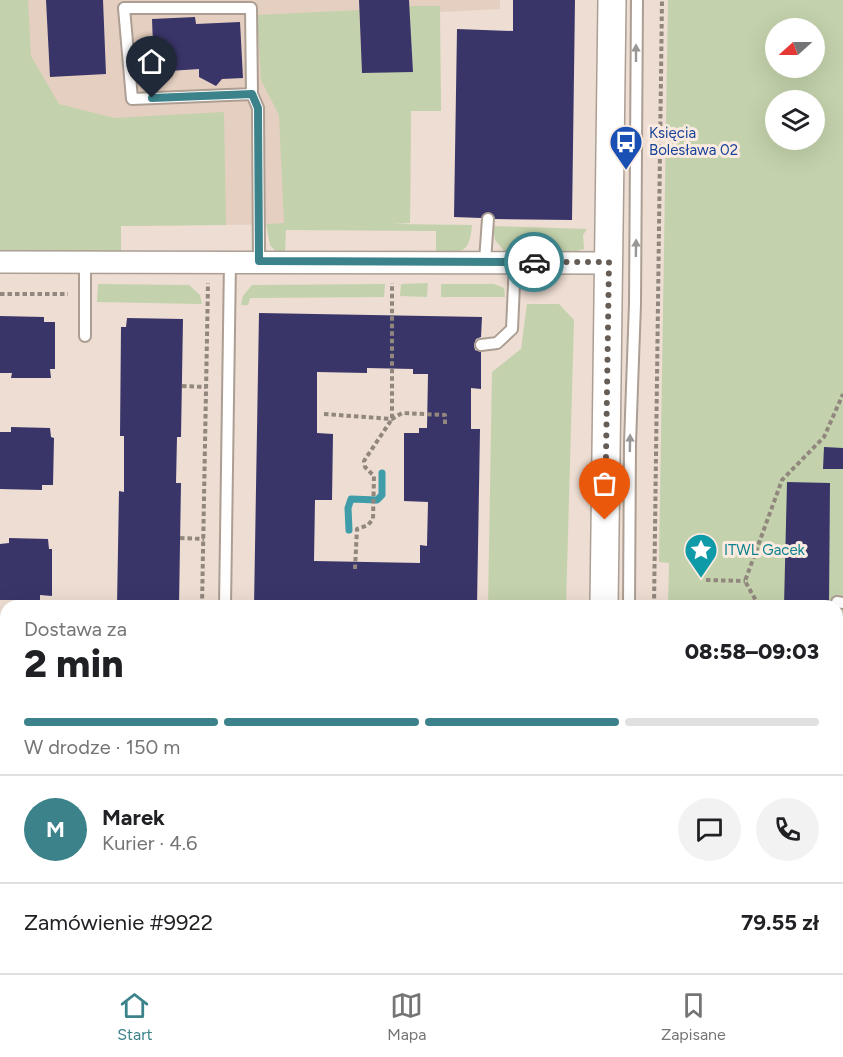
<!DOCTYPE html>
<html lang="pl">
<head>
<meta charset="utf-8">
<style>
	:root { --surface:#fff; --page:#f2f2f2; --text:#202124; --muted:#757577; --line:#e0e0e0; --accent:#3b828a }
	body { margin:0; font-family:Figtree,sans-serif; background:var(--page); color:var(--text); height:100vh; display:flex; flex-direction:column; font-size:22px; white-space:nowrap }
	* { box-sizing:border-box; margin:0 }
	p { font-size:20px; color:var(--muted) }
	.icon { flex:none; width:33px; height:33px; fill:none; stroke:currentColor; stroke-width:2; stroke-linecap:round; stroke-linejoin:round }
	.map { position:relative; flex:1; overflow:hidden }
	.details { position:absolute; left:0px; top:600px; width:843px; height:374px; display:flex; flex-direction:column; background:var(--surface); border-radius:18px 18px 0 0; box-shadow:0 6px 24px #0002 }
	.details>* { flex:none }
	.needle { width:39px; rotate:249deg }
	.tools { position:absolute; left:765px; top:18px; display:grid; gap:12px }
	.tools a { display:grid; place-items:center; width:60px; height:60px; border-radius:50%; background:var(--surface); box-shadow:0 6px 24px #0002; font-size:30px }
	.pin { position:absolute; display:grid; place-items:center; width:51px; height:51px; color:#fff; margin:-62px -26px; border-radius:50% 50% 50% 0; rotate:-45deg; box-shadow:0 0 6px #0007 }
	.pin .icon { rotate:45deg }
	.courier { position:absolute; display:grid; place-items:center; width:60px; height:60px; margin:-30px; border:4px solid #3b828a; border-radius:50%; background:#fff; color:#222; box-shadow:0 2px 8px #0007 }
	.headline em { font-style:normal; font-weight:800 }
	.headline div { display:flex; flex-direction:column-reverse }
	.headline { display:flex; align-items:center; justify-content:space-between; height:102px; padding:0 24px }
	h1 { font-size:39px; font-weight:800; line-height:45px }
	.bar { display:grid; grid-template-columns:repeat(4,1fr); gap:9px 6px; align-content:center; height:72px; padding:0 24px }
	.bar i { height:8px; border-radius:4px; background:var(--line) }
	.bar .selected { background:var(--accent) }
	.bar p { grid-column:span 4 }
	.line { display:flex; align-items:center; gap:15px; padding:0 24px; border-top:2px solid var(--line) }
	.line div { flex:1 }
	.round { display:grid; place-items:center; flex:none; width:63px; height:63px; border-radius:32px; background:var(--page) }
	.tab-bar { display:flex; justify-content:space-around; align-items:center; height:84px; border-top:2px solid var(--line); background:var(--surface); font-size:16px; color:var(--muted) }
	.tab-bar a { display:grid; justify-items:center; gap:3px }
	.tab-bar .selected { color:var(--accent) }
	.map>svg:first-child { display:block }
	.built { fill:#e5cfc0 }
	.green { fill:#c3d2ac; fill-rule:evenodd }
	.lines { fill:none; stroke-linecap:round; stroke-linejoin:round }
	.stream { stroke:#3f9ca9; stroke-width:7 }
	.building { fill:#3a3569; fill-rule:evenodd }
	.service-casing { stroke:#ac9e93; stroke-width:14 }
	.minor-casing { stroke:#ac9e93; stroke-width:24 }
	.tertiary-casing { stroke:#ac9e93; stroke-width:30 }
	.path { stroke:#92877f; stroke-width:4; stroke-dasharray:4.5 3; stroke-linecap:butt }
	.service { stroke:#fff; stroke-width:10 }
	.minor { stroke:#fff; stroke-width:21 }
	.tertiary { stroke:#fff; stroke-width:27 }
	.oneway { fill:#999795 }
	.done { stroke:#665d56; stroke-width:6; stroke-dasharray:0 10.8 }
	.route { stroke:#3b828a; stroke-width:8 }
	.labels { text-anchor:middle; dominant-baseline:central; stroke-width:6; stroke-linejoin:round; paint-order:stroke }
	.transit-label { font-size:15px; fill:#164399; stroke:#faeadf; text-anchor:start }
	.culture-label { font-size:15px; fill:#0d838f; stroke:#faeadf; text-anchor:start }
</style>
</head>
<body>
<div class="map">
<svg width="843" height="973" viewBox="0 0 843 973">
	<rect width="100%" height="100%" fill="#edddd2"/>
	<polygon class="built" points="0,0 500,0 500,9 439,12 441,111 411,111 410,223 121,226 0,125"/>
	<g class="green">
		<polygon points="0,0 28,0 31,56 59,104 114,118 224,112 226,225 121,226 121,253 0,253"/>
		<path d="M668,0H843V973H654V968H837V606H668L669,563L659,562ZM776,28H814V68H776ZM776,100H814V140H776Z"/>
		<path d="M409,6H440L441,111H411L410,223L393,224L472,225C469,254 464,252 436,252V231L286,230L285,251L276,252L270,245L266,224L284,223L279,115L261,80L257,15L359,10L362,73L413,71Z"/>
		<polygon points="493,226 587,229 583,235 584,249 574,252 505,252 495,240"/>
		<polygon points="428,283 427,297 400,296 401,284"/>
		<polygon points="98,284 189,285 200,295 202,304 97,302"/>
		<polygon points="385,284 384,297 250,298 248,305 241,305 243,296 252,285"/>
		<polygon points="441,284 494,284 504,288 505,297 441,297"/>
		<polygon points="527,304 559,304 574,320 566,606 488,606 492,372 521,349"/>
		<polygon points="0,689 6,689 6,963 0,958"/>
		<polygon points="66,968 564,968 564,973 62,973"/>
	</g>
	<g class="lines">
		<polyline class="stream" points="349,530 348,508 351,499 377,500 382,495 382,473"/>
	</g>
	<g class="building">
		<polygon points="46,0 103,0 106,74 50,77"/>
		<polygon points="359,0 409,0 413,72 362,73"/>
		<polygon points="513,0 575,0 572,220 495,219 488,212 481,218 454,217 457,29 513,31"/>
		<polygon points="195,17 196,24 240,22 243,78 222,79 216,86 199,77 199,69 154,72 152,19"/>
		<path d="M259,313L482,317L481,337L476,339L474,345L475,350L481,352V389L471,388V429H480L477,606H254ZM367,368L413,369V374H428L427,428H419V433H404V501L428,502L427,546L420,545V563L314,561L315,500H332L333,434L317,433V372L367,373Z"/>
		<polygon points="0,316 44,317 44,322 55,322 55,369 50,369 51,378 11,378 12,373 0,373"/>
		<polygon points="127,318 183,319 181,437 177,437 176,483 181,483 179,606 117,606 119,491 124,492 124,436 120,436 121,327 126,327"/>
		<polygon points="11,427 50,428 51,437 54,438 53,485 42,485 42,490 0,489 0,432 11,432"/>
		<polygon points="824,447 843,448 843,469 823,469"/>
		<polygon points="787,482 830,483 829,606 784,606"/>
		<polygon points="9,538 48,539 49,549 52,549 52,596 40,595 40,600 0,600 0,544 9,543"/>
	</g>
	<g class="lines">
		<g class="service-casing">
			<g id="service">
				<polyline points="252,94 132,99 124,8 251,8 252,94 258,108 259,261"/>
				<polyline points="485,261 488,219"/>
				<polyline points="85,336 85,261"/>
				<polyline points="481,345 497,343 512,329 515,262"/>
				<polyline points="837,602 843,603"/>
				<polyline points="225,606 230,261"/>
				<polyline points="629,606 630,443 635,304 637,0"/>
				<polyline points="837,649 843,645"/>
				<polyline points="0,663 6,663"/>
				<polyline points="43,973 47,968"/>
			</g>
		</g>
		<g class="minor-casing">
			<polyline id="minor" points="0,262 609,263"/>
		</g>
		<g class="tertiary-casing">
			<g id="tertiary">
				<polyline points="604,606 612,0"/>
				<polyline points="615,968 616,973"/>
			</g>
		</g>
		<g class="path">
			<polyline points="0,294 68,294"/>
			<polyline points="182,386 206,387"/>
			<polyline points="324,414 392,419 402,413 445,415 445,427"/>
			<polyline points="180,538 204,539"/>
			<polyline points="355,569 357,529 368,525 373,519 374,476 365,467 364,461 392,419 392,283"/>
			<polyline points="706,580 745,581"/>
			<polyline points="202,606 208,283"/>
			<polyline points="654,606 662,0"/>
			<polyline points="759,606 745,581 782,480 824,437 843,394"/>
			<polyline points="0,629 6,629"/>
			<polyline points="0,870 6,883"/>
			<polyline points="78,968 81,973"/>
			<polyline points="335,968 337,973"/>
			<polyline points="21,973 25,968"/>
			<polyline points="524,973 526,968"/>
			<polyline points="649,973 649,968"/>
		</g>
		<use href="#service" class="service"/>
		<use href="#minor" class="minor"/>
		<use href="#tertiary" class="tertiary"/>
	</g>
	<defs><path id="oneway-solid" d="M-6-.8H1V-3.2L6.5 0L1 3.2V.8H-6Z" transform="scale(1.5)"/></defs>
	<g class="oneway">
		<use href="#oneway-solid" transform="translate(636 53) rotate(-90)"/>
		<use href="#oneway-solid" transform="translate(636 248) rotate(-89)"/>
		<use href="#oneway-solid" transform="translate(630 443) rotate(-89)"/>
	</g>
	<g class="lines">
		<polyline class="done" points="534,262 609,262 605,520"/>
		<polyline class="route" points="152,98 252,94 258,108 259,261 534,262"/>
	</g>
	<defs>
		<g id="bus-pin" transform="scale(1.725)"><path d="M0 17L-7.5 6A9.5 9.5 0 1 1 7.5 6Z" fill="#1a4fb4" stroke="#faeadf"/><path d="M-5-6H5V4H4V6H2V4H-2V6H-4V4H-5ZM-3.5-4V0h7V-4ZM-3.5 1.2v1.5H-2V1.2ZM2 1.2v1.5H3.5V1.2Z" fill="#fff"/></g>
		<g id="sight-pin" transform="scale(1.725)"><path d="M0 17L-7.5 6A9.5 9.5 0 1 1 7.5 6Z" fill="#0f9aa8" stroke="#faeadf"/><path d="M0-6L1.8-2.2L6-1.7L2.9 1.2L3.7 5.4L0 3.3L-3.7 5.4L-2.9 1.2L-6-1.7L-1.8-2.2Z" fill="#fff"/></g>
	</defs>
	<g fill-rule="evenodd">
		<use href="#bus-pin" x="626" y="142"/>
		<use href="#sight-pin" x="701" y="550"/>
	</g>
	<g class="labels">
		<g class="transit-label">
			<text x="649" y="133">Księcia<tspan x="649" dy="17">Bolesława 02</tspan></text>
		</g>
		<g class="culture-label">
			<text x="724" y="550">ITWL Gacek</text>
		</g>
	</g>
</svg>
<div class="tools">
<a><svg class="needle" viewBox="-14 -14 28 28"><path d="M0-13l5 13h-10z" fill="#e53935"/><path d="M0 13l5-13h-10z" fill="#757577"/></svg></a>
<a><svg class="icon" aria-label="layers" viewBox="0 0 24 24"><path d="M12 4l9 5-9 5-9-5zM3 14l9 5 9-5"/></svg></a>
</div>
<div class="pin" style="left:605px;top:520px;background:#ea580c"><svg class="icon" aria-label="bag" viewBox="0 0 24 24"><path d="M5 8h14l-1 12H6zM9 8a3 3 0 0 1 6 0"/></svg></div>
<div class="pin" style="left:152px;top:98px;background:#1f2937"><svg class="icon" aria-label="home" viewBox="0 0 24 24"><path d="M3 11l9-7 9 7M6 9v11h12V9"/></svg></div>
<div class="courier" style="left:534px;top:262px"><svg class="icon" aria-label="car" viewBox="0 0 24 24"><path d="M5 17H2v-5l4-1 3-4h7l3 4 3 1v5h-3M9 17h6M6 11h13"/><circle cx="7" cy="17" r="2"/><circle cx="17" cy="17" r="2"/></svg></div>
<section class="details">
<div class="headline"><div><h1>2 min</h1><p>Dostawa za</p></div><em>08:58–09:03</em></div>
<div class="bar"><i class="selected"></i><i class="selected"></i><i class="selected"></i><i></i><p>W drodze · 150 m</p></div>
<div class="line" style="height:108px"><b class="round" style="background:var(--accent);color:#fff">M</b><div><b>Marek</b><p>Kurier · 4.6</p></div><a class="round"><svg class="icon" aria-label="chat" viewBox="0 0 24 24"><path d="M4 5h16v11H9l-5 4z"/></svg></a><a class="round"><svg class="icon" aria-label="phone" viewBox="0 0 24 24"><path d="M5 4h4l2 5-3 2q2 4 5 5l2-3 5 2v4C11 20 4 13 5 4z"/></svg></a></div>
<div class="line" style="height:78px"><div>Zamówienie #9922</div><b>79.55 zł</b></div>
</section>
</div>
<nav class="tab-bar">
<a class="selected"><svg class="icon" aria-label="home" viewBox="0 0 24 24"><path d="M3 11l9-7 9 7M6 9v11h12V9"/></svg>Start</a>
<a><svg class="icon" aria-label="map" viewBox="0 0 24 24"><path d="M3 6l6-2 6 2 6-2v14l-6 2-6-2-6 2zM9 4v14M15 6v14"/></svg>Mapa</a>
<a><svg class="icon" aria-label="saved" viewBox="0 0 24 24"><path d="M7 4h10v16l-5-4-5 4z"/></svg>Zapisane</a>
</nav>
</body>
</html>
